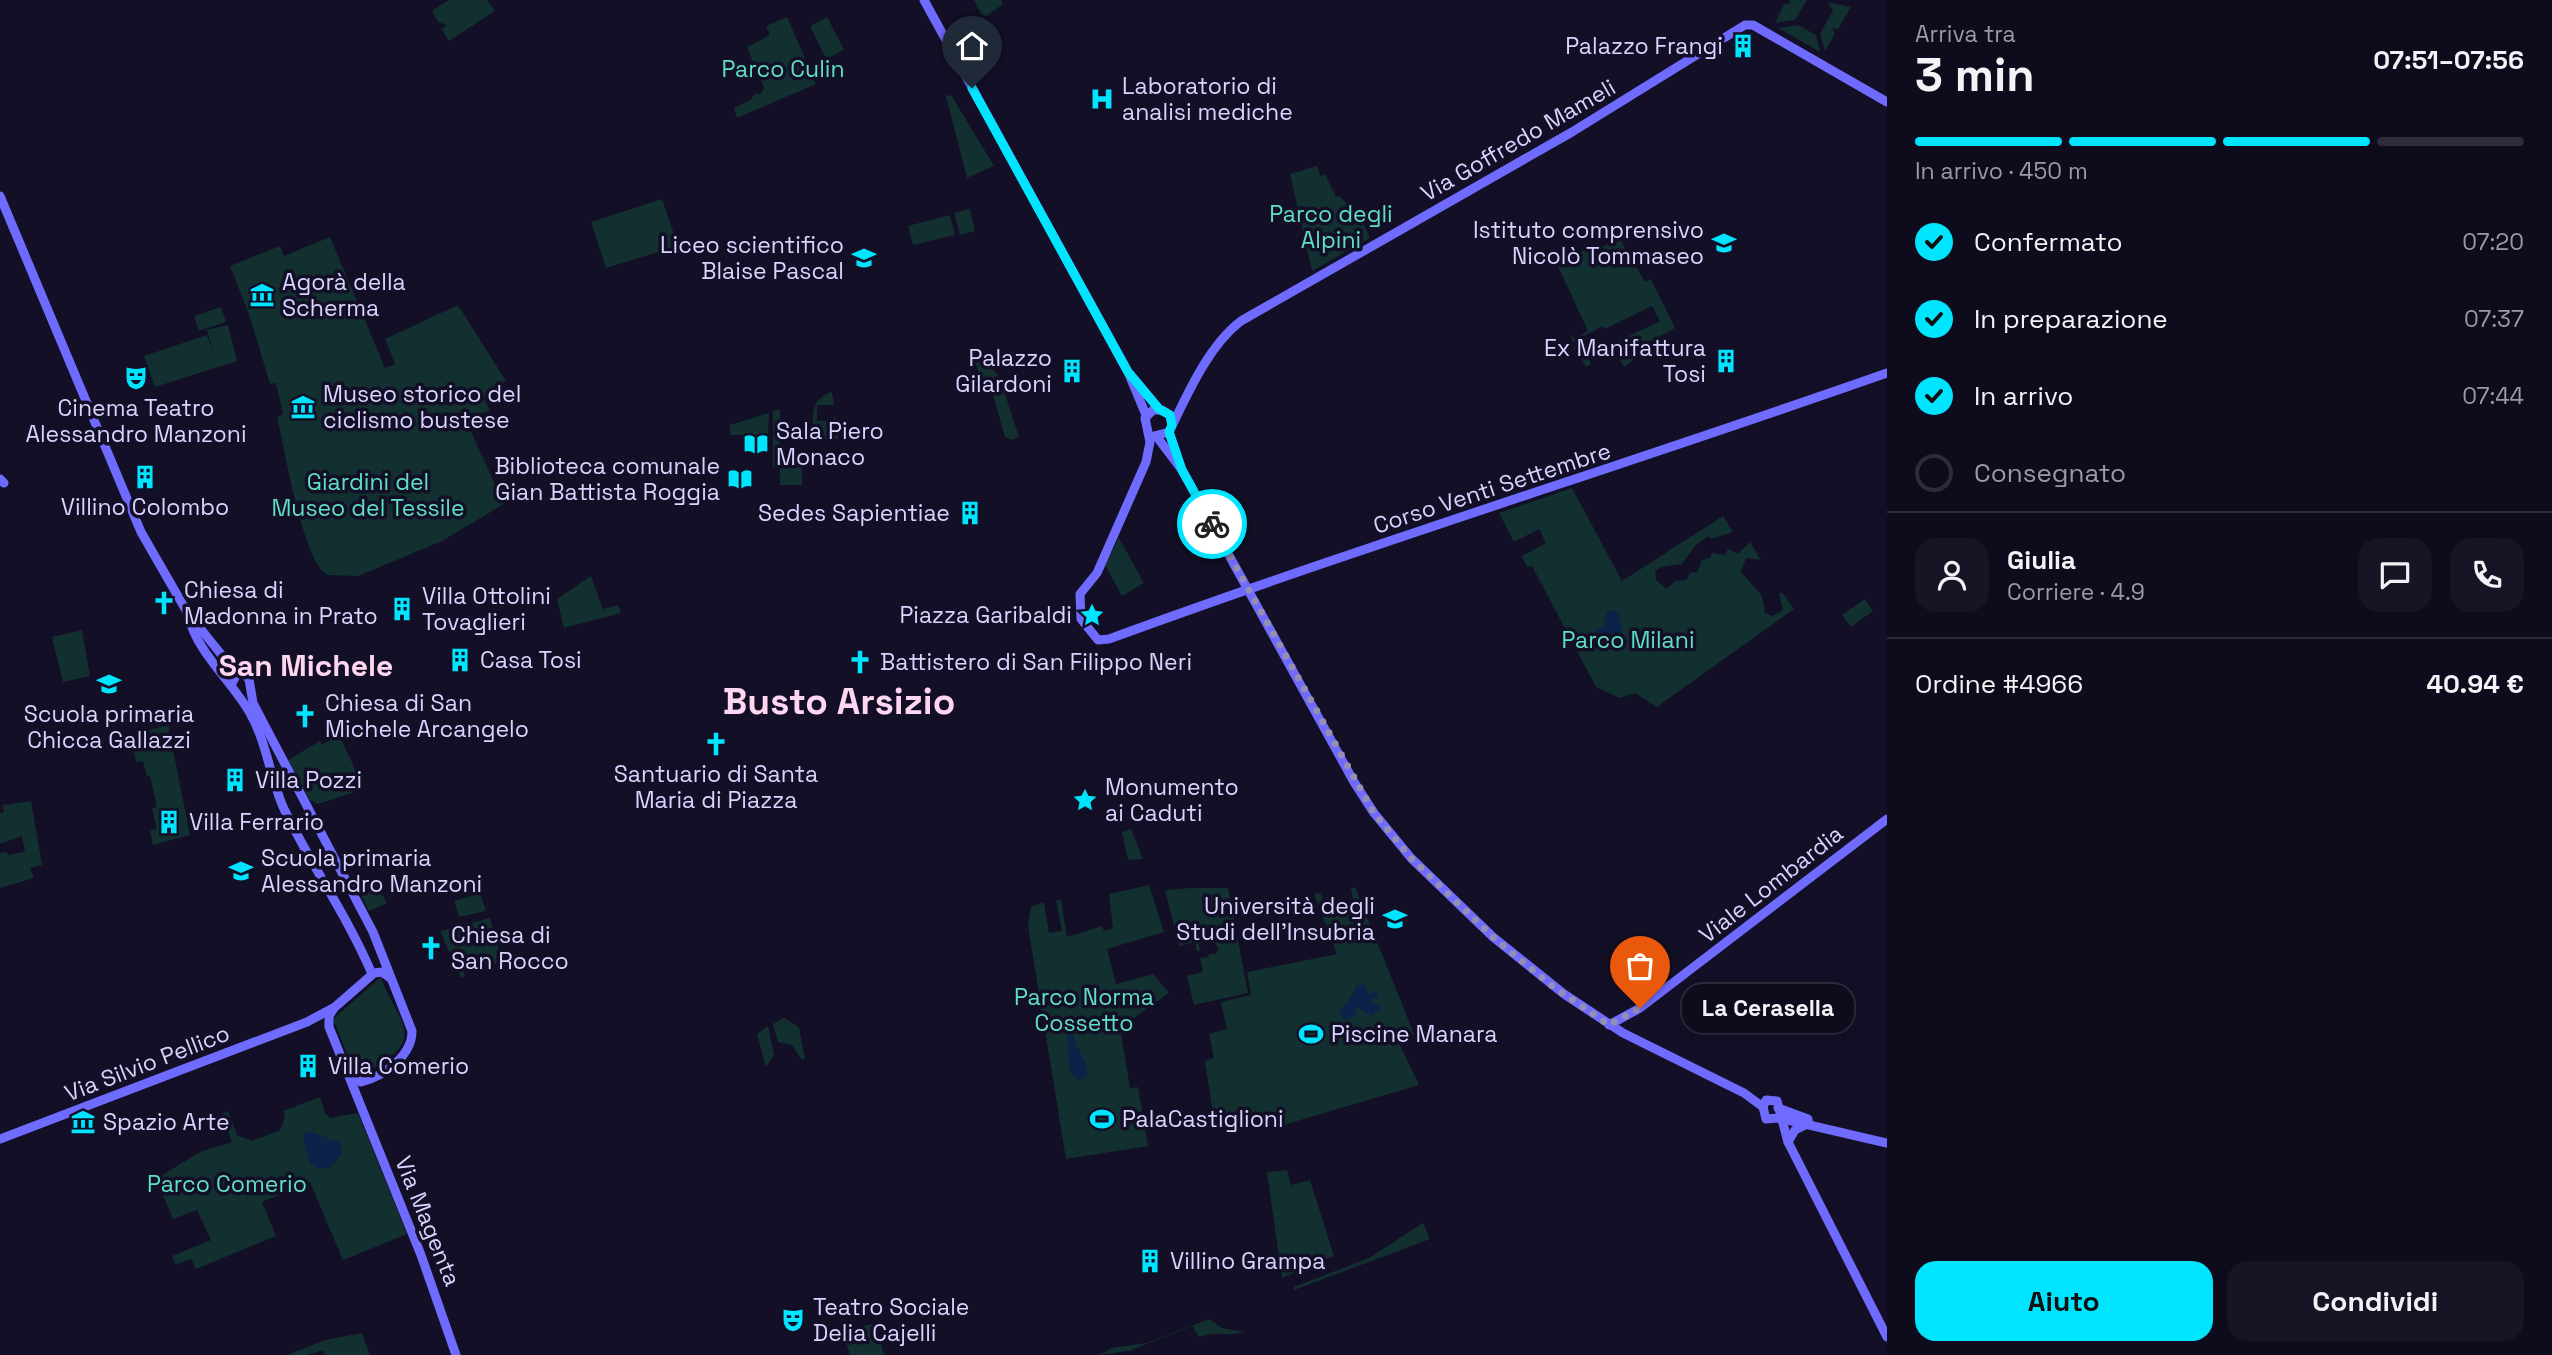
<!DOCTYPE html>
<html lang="it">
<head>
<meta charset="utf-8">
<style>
	:root { --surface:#0e0b1c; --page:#171425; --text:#f1f3f6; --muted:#9b9ba3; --line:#2e2b3b; --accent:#00e5ff }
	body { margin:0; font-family:"Space Grotesk",sans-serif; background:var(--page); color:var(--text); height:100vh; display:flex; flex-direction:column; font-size:26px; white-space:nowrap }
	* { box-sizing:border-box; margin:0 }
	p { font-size:23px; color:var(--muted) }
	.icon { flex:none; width:38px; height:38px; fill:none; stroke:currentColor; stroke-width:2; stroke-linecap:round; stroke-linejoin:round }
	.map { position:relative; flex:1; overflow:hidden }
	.details { display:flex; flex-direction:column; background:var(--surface); width:665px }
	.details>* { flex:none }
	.pin { position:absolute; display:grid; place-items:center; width:60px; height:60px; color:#fff; margin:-72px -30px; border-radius:50% 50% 50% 0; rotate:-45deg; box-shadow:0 0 7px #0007 }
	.pin .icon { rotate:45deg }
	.courier { position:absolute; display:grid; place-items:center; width:70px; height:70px; margin:-35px; border:5px solid #00e5ff; border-radius:50%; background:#fff; color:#222; box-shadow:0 2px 9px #0007 }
	.bubble { position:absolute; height:49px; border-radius:21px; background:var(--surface); box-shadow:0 4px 10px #0003,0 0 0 2px var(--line); font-size:23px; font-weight:600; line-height:49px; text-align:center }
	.headline em { font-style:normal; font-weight:600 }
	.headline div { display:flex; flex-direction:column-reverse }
	.headline { display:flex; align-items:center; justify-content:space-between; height:119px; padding:0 28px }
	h1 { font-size:46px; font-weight:600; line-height:52px }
	.bar { display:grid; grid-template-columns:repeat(4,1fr); gap:10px 7px; align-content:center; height:84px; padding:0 28px }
	.bar i { height:9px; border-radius:5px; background:var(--line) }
	.bar .current { background:var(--accent) }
	.bar p { grid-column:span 4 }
	.line { display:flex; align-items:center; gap:18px; padding:0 28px; border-top:2px solid var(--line) }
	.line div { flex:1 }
	.round { display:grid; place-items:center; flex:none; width:74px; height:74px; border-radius:21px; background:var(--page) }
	ol { padding:0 28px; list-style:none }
	li { display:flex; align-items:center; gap:21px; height:77px }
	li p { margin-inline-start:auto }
	li .icon { padding:7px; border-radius:50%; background:var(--accent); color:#111; stroke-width:4 }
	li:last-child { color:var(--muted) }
	li i { width:38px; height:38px; border:4px solid var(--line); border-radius:50% }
	.action { display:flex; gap:14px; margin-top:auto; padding:14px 28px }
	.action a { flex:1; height:80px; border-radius:21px; background:var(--accent); color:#111; font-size:28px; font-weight:600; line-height:80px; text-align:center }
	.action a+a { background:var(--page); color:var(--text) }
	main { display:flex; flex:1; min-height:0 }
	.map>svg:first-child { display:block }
	.green { fill:#12302f }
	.water { fill:#0c2248 }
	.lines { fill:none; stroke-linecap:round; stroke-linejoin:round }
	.secondary { stroke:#6f6bff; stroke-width:9 }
	.done { stroke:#948fb3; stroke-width:7; stroke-dasharray:0 12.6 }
	.route { stroke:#00e5ff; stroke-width:9 }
	.labels { text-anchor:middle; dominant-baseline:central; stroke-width:7; stroke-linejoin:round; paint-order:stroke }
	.poi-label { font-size:23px; fill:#d9d4ff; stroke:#130f26; text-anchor:start }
	.park-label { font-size:23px; fill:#5fe0c0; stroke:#130f26 }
	.street-label { font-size:23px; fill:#d9d4ff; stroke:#130f26 }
	.district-label { font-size:30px; font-weight:bold; fill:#ffd6f0; stroke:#130f26 }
	.town-label { font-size:37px; font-weight:bold; fill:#ffd6f0; stroke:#130f26 }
</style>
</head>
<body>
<main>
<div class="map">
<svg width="1887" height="1355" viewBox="0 0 1887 1355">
	<rect width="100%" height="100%" fill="#130f26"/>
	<g class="green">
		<polygon points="449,0 487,0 495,11 449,41 442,29 447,25 438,22 432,11"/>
		<polygon points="974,0 1001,0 1003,4 987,16 982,15"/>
		<polygon points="1789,0 1807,0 1795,20 1775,23 1784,4 1790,4"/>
		<polygon points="1827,2 1851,7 1838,29 1832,28 1835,34 1825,51 1820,34 1833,10"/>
		<polygon points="787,17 816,84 737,118 734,108 750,100 756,93 760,95 764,88 747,47 770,35 766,26"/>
		<polygon points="827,17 844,50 826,59 810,26"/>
		<polygon points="1798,25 1816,35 1820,52 1778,28"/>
		<polygon points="951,95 994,166 967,178 946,96"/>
		<polygon points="1317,166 1321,176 1325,174 1336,197 1339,196 1360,216 1370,238 1312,271 1290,174"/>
		<polygon points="662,199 680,252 672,255 668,249 606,268 591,222"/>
		<polygon points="970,209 975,231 960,235 954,213"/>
		<polygon points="950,215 955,235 913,245 908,226"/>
		<path d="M330,237L385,368L395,364L385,339L458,305L506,381L499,385L501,390L483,398L490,410L466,421L504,504L442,541L358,576L327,575C302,559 285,449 277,417L283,414L276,383L270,384L250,317L230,266L280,246L284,256Z"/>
		<polygon points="1620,239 1645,282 1651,279 1675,328 1636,349 1639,355 1624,367 1612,344 1660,321 1652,306 1605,329 1603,326 1580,338 1591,364 1586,367 1576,348 1572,350 1575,345 1570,335 1575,338 1588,331 1555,260 1571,244 1580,254 1587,246 1592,251"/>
		<polygon points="221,307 226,322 199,331 194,316"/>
		<polygon points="228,325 237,361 155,387 144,356 207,335 214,356 207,330"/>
		<polygon points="969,347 998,375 999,379 987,393"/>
		<polygon points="998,385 1002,385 1019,437 1011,440 1005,437 993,395"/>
		<path d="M832,392L834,405H817V421H832L835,415L838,439H814C813,418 808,400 832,392Z"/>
		<polygon points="780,409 780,446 783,446 783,456 776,456 776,467 773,467 773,411"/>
		<polygon points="769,413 768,435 730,435 730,425"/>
		<polygon points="793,466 802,467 802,485 780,485 780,467"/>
		<polygon points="1572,488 1622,581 1723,516 1733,532 1711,539 1708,536 1695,546 1682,564 1662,567 1655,571 1656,580 1665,588 1669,587 1675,581 1686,580 1690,573 1697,572 1702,560 1710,558 1712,553 1725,555 1728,549 1738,554 1750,542 1761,560 1746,558 1741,572 1762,596 1765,613 1773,616 1783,610 1779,594 1782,592 1794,609 1657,707 1635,693 1620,698 1596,687 1532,566 1527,567 1522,556 1546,543 1539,529 1514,542 1499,513"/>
		<polygon points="1119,538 1144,583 1122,596 1105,565"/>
		<polygon points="591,576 603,609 618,605 621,613 564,628 557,599"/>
		<polygon points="1865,599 1873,611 1851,627 1842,615"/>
		<polygon points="82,630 90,676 63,682 52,637"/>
		<polygon points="168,725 190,835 153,845 150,831 157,829 152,809 157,807 150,776 147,776 143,761 136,762 131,735"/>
		<polygon points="339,735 363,786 361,790 318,804 310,800 288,760 320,741 322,745"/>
		<polygon points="31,801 42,865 30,868 34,878 0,888 0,853 6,852 8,855 25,852 22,836 0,844 0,813 4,812 3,805"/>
		<polygon points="1131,829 1143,859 1128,860 1122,832"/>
		<polygon points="1149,885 1164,932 1107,949 1116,984 1153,974 1169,993 1120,1028 1130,1088 1138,1087 1148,1146 1066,1159 1028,926 1031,907 1044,902 1049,933 1062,931 1056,900 1061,900 1067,937 1102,926 1104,931 1113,928 1109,894"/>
		<polygon points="1355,887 1414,1034 1398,1041 1419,1085 1267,1130 1255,1112 1214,1120 1205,1061 1214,1058 1209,1034 1227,1029 1221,1002 1251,995 1247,972 1337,954 1314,894 1321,893 1325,910 1338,906 1338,900 1344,899 1346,906 1354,904 1351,888"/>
		<polygon points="378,888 387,903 369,911 361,896"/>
		<polygon points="1191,888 1228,888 1248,993 1194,1005 1187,976 1203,972 1200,958 1209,957 1208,954 1216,954 1219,949 1213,940 1207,941 1208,945 1205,942 1199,944 1200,951 1197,951 1195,942 1179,946 1165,890"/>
		<polygon points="480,893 486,911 459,917 454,901"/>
		<polygon points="490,918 502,961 477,972 473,965 463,970 465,976 461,978 440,931"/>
		<path d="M381,977C391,1012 426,1035 385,1060C376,1066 366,1074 356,1076L333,1019Z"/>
		<polygon points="784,1018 799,1027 805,1060 801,1059 792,1045 778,1042 773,1024"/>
		<polygon points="768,1026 774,1055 766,1067 757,1034"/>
		<polygon points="320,1097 325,1113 330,1118 358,1113 407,1234 343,1260 310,1182 262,1202 276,1236 196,1269 191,1259 176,1265 172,1256 211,1240 197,1210 173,1219 156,1179 200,1152 232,1142 222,1114 228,1111 237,1135 252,1141 280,1130 285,1117 283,1111"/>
		<polygon points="1287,1170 1291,1185 1310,1180 1334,1256 1282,1278 1267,1172"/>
		<polygon points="1423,1223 1430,1239 1294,1290 1294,1287 1369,1258"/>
		<path d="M1209,1319L1222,1328L1244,1332C1227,1337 1214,1331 1199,1337L1193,1326L1129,1351L1099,1355L1112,1348L1147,1343Z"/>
		<polygon points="875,1323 884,1355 850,1355 843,1332"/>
		<polygon points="362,1333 370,1355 325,1355 323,1350 307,1355 287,1355 325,1340"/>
	</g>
	<g class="water">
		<polygon points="1613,610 1619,615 1623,634 1605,646 1598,646 1593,634 1603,626 1607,612"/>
		<polygon points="1364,984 1370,997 1373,991 1377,992 1378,996 1371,1000 1382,1009 1377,1010 1372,1016 1357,1007 1355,1017 1344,1020 1340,1015 1341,1007 1345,1006 1355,990 1355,986"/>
		<path d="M1070,1033L1074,1036C1076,1052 1089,1060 1087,1075L1080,1080L1070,1073L1067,1035Z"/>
		<polygon points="308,1131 341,1143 341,1155 330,1168 319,1169 310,1163 303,1136"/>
	</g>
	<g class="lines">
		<g class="secondary">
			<polyline points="924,0 1128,372 1146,415"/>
			<polyline points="0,196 141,532 187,612 237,674"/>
			<polyline points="1130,374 1159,409"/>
			<path d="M1172,425L1170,415L1162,410H1153L1145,418L1150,442L1146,462L1097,573L1080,594L1081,619L1098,640L1109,639C1366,545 1628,464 1887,373"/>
			<polyline points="1169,432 1180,465"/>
			<path d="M1154,436L1169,432C1187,395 1208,346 1241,321L1572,132L1745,25H1753L1887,102"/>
			<polyline points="1157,437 1182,470 1354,782 1374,813 1411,858 1493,937 1564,994 1623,1033 1744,1093 1763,1107"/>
			<polyline points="0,479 4,483"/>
			<path d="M188,615C197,653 231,680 250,713C267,743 270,778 284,809C311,865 348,917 372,974"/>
			<path d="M231,685L237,674L243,673L249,679L253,703L373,932L412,1031C412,1056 384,1076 361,1082L349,1075"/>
			<polyline points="334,1008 329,1016 329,1027 421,1255 456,1355"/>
			<polyline points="1609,1025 1640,1008 1887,819"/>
			<polyline points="1778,1108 1808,1119"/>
			<polyline points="1779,1118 1766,1119 1763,1107 1766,1100 1777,1101 1788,1142 1887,1337"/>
			<polyline points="1779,1118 1887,1143"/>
			<polyline points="0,1139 307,1022 335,1007 374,973 382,972 389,977"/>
			<polyline points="1788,1142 1795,1130 1809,1123"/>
		</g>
	</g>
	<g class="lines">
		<polyline class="done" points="1212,524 1374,813 1411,858 1493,937 1551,985 1609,1025 1640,1008"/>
		<polyline class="route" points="972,88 1128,372 1159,409 1170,415 1172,425 1169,432 1182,470 1212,524"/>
	</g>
	<defs>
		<g id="building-bare" transform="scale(1.89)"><path d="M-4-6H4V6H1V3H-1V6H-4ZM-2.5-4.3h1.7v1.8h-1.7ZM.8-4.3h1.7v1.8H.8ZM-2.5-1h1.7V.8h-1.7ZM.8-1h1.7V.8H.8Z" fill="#00e5ff" stroke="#130f26" stroke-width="2.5" paint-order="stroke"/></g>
		<g id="hospital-bare" transform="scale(1.89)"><path d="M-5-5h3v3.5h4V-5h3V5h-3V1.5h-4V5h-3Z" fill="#00e5ff" stroke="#130f26" stroke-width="2.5" paint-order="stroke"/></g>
		<g id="school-bare" transform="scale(1.89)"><path d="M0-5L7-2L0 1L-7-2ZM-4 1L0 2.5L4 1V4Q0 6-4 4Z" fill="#00e5ff" stroke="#130f26" stroke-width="2.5" paint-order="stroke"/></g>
		<g id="museum-bare" transform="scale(1.89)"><path d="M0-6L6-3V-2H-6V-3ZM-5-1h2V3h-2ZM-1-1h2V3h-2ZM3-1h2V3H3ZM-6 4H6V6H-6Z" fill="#00e5ff" stroke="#130f26" stroke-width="2.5" paint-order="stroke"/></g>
		<g id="theatre-bare" transform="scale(1.89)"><path d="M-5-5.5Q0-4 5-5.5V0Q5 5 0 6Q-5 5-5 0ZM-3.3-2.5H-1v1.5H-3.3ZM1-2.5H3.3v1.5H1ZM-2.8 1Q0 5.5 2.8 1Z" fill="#00e5ff" stroke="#130f26" stroke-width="2.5" paint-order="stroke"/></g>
		<g id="library-bare" transform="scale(1.89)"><path d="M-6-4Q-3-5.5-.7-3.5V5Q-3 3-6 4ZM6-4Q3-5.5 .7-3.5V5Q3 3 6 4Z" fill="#00e5ff" stroke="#130f26" stroke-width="2.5" paint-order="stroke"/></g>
		<g id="church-bare" transform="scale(1.89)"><path d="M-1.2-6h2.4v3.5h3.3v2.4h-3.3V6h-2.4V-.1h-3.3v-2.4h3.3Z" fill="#00e5ff" stroke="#130f26" stroke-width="2.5" paint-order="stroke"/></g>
		<g id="sight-bare" transform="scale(1.89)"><path d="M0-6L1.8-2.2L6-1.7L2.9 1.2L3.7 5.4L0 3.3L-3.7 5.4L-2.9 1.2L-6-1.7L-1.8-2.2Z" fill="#00e5ff" stroke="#130f26" stroke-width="2.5" paint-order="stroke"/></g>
		<g id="university-bare" transform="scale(1.89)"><path d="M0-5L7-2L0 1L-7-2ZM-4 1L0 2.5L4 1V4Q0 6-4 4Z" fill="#00e5ff" stroke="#130f26" stroke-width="2.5" paint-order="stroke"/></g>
		<g id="stadium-bare" transform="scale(1.89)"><path d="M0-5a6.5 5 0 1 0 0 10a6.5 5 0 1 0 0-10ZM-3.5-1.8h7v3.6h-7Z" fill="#00e5ff" stroke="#130f26" stroke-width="2.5" paint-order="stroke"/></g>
	</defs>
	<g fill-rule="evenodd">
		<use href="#building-bare" x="1743" y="46"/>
		<use href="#hospital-bare" x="1102" y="99"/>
		<use href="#school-bare" x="1724" y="243"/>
		<use href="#school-bare" x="864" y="258"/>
		<use href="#museum-bare" x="262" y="295"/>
		<use href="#building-bare" x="1726" y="361"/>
		<use href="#building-bare" x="1072" y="371"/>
		<use href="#theatre-bare" x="136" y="378"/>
		<use href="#museum-bare" x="303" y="407"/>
		<use href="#library-bare" x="756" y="444"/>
		<use href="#building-bare" x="145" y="477"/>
		<use href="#library-bare" x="740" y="479"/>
		<use href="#building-bare" x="970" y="513"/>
		<use href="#church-bare" x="164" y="603"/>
		<use href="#building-bare" x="402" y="609"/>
		<use href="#sight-bare" x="1092" y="615"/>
		<use href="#building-bare" x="460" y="660"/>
		<use href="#church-bare" x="860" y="662"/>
		<use href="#school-bare" x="109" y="684"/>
		<use href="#church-bare" x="305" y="716"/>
		<use href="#church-bare" x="716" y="744"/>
		<use href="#building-bare" x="235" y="780"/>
		<use href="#sight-bare" x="1085" y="800"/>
		<use href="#building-bare" x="169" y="822"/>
		<use href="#school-bare" x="241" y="871"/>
		<use href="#university-bare" x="1395" y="919"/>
		<use href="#church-bare" x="431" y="948"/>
		<use href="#stadium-bare" x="1311" y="1034"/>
		<use href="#building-bare" x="308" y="1066"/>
		<use href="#stadium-bare" x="1102" y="1119"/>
		<use href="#museum-bare" x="83" y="1122"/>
		<use href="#building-bare" x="1150" y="1261"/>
		<use href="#theatre-bare" x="793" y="1320"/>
	</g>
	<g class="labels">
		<g class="poi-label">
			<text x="1723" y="46" text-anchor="end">Palazzo Frangi</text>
			<text x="1122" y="86">Laboratorio di<tspan x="1122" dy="26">analisi mediche</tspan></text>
			<text x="1704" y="230" text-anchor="end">Istituto comprensivo<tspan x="1704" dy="26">Nicolò Tommaseo</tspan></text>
			<text x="844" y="245" text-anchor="end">Liceo scientifico<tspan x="844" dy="26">Blaise Pascal</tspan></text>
			<text x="282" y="282">Agorà della<tspan x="282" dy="26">Scherma</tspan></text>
			<text x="1706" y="348" text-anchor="end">Ex Manifattura<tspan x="1706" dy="26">Tosi</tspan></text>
			<text x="1052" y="358" text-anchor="end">Palazzo<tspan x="1052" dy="26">Gilardoni</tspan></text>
			<text x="323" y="394">Museo storico del<tspan x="323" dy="26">ciclismo bustese</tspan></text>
			<text x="136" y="408" text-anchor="middle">Cinema Teatro<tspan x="136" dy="26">Alessandro Manzoni</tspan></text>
			<text x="776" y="431">Sala Piero<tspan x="776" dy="26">Monaco</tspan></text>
			<text x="720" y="466" text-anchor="end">Biblioteca comunale<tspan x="720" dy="26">Gian Battista Roggia</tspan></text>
			<text x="145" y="507" text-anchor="middle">Villino Colombo</text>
			<text x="950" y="513" text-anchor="end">Sedes Sapientiae</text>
			<text x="184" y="590">Chiesa di<tspan x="184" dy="26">Madonna in Prato</tspan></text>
			<text x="422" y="596">Villa Ottolini<tspan x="422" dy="26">Tovaglieri</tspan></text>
			<text x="1072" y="615" text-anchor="end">Piazza Garibaldi</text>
			<text x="480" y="660">Casa Tosi</text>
			<text x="880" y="662">Battistero di San Filippo Neri</text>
			<text x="325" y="703">Chiesa di San<tspan x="325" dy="26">Michele Arcangelo</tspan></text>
			<text x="109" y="714" text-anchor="middle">Scuola primaria<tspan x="109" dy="26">Chicca Gallazzi</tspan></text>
			<text x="716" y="774" text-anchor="middle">Santuario di Santa<tspan x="716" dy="26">Maria di Piazza</tspan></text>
			<text x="255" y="780">Villa Pozzi</text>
			<text x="1105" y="787">Monumento<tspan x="1105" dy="26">ai Caduti</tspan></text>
			<text x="189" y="822">Villa Ferrario</text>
			<text x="261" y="858">Scuola primaria<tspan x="261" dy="26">Alessandro Manzoni</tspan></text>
			<text x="1375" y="906" text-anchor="end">Università degli<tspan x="1375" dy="26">Studi dell'Insubria</tspan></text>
			<text x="451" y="935">Chiesa di<tspan x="451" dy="26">San Rocco</tspan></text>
			<text x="1331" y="1034">Piscine Manara</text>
			<text x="328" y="1066">Villa Comerio</text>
			<text x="1122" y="1119">PalaCastiglioni</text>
			<text x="103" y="1122">Spazio Arte</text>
			<text x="1170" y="1261">Villino Grampa</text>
			<text x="813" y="1307">Teatro Sociale<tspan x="813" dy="26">Delia Cajelli</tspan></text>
		</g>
		<g class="park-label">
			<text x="783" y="69">Parco Culin</text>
			<text x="1331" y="214">Parco degli<tspan x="1331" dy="26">Alpini</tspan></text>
			<text x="368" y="482">Giardini del<tspan x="368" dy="26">Museo del Tessile</tspan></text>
			<text x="1628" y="640">Parco Milani</text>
			<text x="1084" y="997">Parco Norma<tspan x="1084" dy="26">Cossetto</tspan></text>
			<text x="227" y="1184">Parco Comerio</text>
		</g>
		<g class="street-label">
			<text transform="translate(1518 140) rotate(-30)">Via Goffredo Mameli</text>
			<text transform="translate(1492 488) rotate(-18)">Corso Venti Settembre</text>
			<text transform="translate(1771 884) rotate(-38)">Viale Lombardia</text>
			<text transform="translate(147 1063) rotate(-21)">Via Silvio Pellico</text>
			<text transform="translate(428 1221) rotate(68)">Via Magenta</text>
		</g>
		<g class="district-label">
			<text x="306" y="665">San Michele</text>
		</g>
		<g class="town-label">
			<text x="839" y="701">Busto Arsizio</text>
		</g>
	</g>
</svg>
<div class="pin" style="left:1640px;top:1008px;background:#ea580c"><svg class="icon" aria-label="bag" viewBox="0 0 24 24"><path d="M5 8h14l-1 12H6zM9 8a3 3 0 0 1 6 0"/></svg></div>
<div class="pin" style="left:972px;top:88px;background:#1f2937"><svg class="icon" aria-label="home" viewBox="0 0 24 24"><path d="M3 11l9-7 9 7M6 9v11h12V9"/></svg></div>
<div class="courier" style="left:1212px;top:524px"><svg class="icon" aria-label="bike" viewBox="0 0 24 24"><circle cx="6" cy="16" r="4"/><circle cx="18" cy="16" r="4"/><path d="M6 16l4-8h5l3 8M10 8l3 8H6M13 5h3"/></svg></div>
<div class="bubble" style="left:1682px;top:984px;width:172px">La Cerasella</div>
</div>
<section class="details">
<div class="headline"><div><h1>3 min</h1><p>Arriva tra</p></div><em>07:51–07:56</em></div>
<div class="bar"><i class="current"></i><i class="current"></i><i class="current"></i><i></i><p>In arrivo · 450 m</p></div>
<ol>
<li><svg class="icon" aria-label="check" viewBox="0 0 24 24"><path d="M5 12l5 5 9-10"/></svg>Confermato<p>07:20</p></li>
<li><svg class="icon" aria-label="check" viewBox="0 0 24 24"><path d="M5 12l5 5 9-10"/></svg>In preparazione<p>07:37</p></li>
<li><svg class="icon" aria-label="check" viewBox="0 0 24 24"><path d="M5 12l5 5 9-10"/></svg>In arrivo<p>07:44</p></li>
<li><i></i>Consegnato</li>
</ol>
<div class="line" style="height:126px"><a class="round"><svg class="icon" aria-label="person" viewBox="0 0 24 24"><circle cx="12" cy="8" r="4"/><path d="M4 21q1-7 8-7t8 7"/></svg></a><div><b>Giulia</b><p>Corriere · 4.9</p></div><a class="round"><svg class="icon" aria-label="chat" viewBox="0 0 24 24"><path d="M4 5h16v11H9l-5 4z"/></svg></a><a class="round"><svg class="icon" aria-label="phone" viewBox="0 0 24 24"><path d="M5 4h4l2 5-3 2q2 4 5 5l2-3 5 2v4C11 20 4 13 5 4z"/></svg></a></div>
<div class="line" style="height:91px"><div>Ordine #4966</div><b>40.94 €</b></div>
<div class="action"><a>Aiuto</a><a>Condividi</a></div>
</section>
</main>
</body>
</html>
